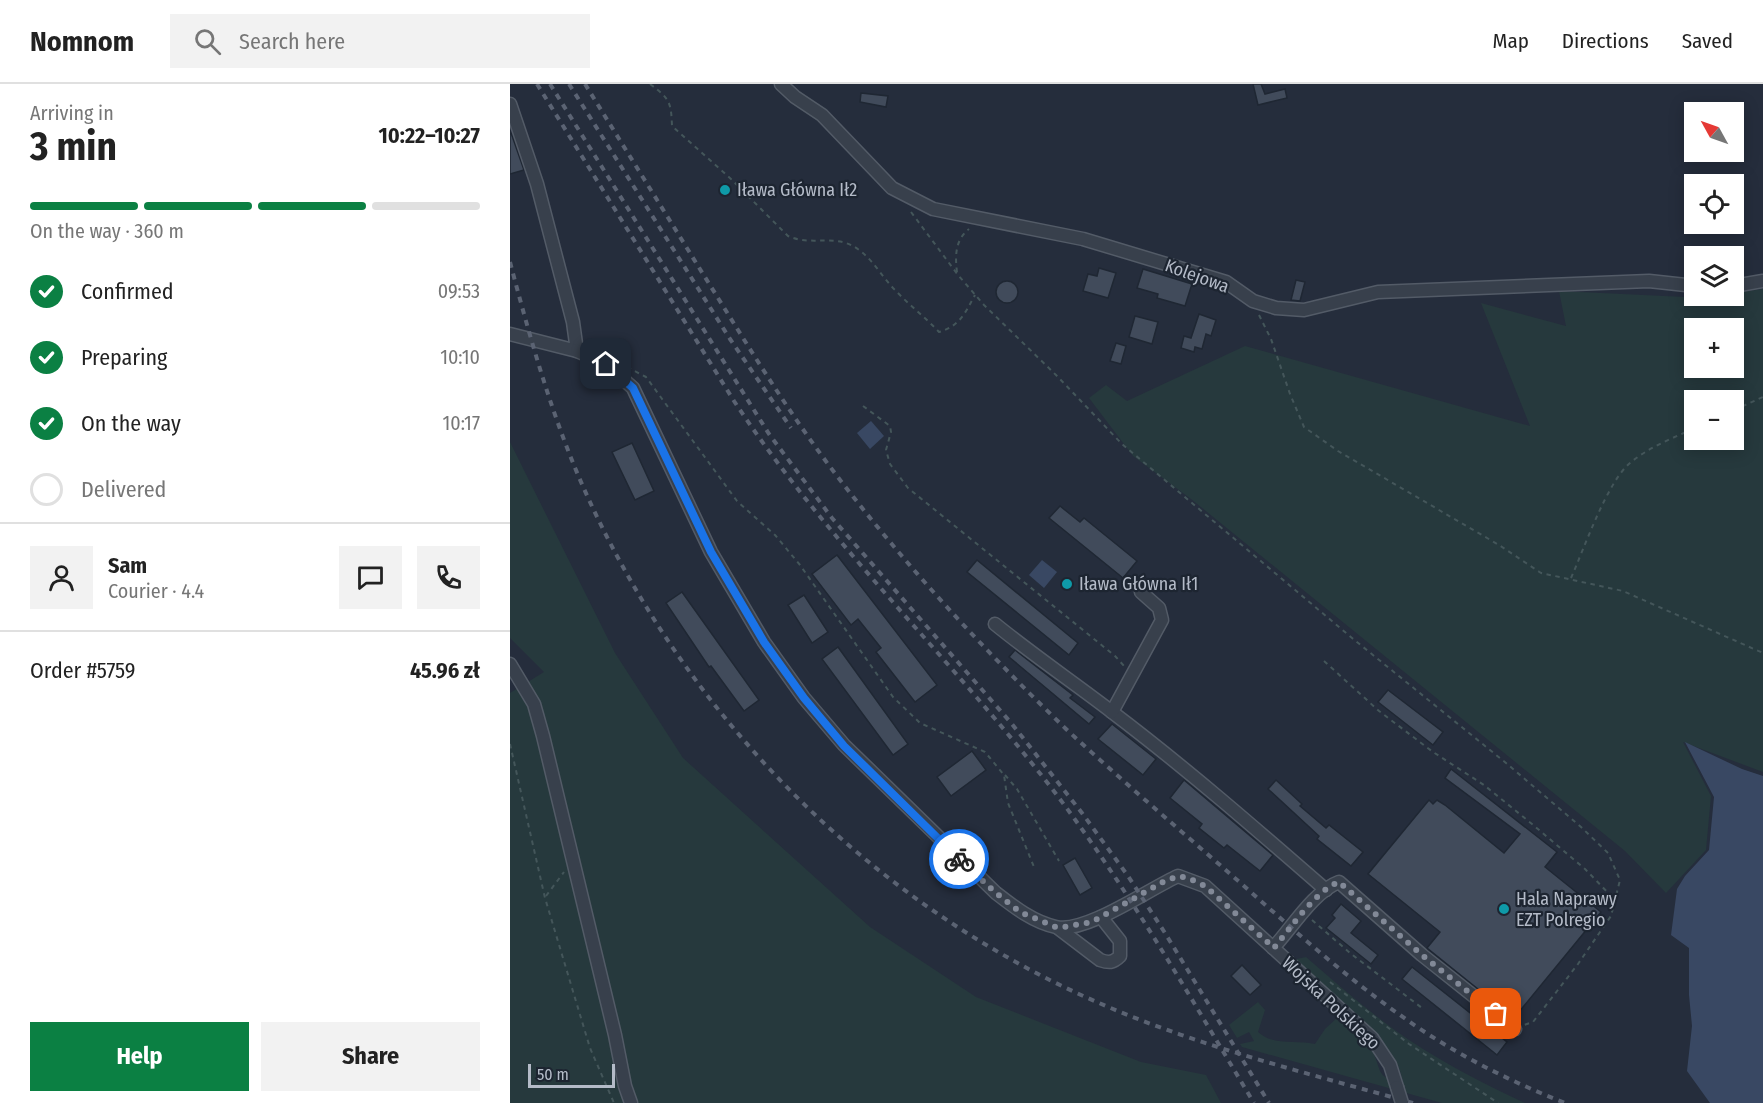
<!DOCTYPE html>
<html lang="en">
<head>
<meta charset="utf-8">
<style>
	:root { --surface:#fff; --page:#f2f2f2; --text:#222; --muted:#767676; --line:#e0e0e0; --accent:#0b8043 }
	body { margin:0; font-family:"Fira Sans Condensed",sans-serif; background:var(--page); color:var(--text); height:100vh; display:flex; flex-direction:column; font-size:22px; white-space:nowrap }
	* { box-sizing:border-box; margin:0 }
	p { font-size:20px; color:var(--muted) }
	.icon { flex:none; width:33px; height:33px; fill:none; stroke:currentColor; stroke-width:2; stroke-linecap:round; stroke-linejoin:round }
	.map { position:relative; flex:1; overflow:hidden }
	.panel { display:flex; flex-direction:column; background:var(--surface); width:510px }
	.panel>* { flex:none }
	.needle { width:39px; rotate:310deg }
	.tools { position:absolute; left:1174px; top:18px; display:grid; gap:12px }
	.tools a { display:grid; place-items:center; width:60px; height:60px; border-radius:0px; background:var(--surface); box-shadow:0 3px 15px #0003; font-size:30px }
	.scale { position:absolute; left:18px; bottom:15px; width:87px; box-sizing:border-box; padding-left:6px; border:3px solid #b4bbc8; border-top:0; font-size:16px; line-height:21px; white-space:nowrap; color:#b4bbc8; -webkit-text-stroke:4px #1d2531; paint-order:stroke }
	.pin { position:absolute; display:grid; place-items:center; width:51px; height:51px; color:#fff; margin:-26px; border-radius:12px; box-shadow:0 3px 9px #0006 }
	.courier { position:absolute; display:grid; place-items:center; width:60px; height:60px; margin:-30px; border:4px solid #1a73e8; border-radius:50%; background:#fff; color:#222; box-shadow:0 2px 8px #0007 }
	.headline em { font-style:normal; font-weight:700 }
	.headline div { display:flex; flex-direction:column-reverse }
	.headline { display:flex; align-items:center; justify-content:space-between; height:102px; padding:0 30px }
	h1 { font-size:39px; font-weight:700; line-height:45px }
	.bar { display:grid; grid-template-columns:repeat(4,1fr); gap:9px 6px; align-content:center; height:72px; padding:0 30px }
	.bar i { height:8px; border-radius:4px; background:var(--line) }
	.bar .selected { background:var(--accent) }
	.bar p { grid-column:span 4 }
	.line { display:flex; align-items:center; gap:15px; padding:0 30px; border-top:2px solid var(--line) }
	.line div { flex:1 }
	.round { display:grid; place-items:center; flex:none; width:63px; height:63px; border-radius:0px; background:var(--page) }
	ol { padding:0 30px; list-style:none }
	li { display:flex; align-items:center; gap:18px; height:66px }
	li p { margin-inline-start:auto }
	li .icon { padding:6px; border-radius:50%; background:var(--accent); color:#fff; stroke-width:4 }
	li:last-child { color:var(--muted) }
	li i { width:33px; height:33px; border:3px solid var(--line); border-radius:50% }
	.cta { display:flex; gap:12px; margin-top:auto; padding:12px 30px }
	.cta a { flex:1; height:69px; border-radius:0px; background:var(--accent); color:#fff; font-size:24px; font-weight:700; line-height:69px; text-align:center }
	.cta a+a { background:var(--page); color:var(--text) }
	header { display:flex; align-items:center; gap:36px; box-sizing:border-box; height:84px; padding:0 30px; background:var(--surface); border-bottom:2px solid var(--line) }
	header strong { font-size:28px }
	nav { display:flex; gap:33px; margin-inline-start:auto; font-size:21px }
	.search { width:420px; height:54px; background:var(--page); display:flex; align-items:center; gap:15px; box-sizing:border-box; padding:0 21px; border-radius:0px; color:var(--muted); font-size:22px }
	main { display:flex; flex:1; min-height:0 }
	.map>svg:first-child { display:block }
	.green { fill:#26393d; fill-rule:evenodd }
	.water { fill:#394863 }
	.building { fill:#414b5b; stroke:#1f2733; stroke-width:1.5 }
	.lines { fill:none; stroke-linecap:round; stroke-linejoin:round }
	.minor-casing { stroke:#535b67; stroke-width:15 }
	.path { stroke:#44565a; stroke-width:2; stroke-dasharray:4.5 4.5; stroke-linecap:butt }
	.minor { stroke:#38404c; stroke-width:12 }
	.rail { stroke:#5b6373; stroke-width:4; stroke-dasharray:6 6; stroke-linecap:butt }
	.minor-bridge-casing { stroke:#535b67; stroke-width:15; stroke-linecap:butt }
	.minor-bridge { stroke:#38404c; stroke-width:12 }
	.done { stroke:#828997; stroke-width:6; stroke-dasharray:0 10.8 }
	.route { stroke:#1a73e8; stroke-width:8 }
	.culture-dot { fill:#0f9aa8; stroke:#1d2531; stroke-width:2 }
	.labels { text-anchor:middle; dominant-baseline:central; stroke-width:4.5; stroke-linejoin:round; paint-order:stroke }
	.poi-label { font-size:18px; fill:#b4bbc8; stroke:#1d2531; text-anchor:start }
	.street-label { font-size:18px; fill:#b4bbc8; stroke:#1d2531 }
</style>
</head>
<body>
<header>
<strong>Nomnom</strong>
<div class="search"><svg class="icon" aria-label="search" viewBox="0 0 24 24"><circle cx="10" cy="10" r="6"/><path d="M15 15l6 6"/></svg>Search here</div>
<nav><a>Map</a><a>Directions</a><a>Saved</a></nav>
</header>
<main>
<section class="panel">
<div class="headline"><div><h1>3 min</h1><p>Arriving in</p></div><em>10:22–10:27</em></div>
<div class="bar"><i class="selected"></i><i class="selected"></i><i class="selected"></i><i></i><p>On the way · 360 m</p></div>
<ol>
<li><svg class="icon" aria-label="check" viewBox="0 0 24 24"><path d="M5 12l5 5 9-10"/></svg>Confirmed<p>09:53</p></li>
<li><svg class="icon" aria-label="check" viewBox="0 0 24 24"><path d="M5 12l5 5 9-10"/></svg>Preparing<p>10:10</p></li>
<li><svg class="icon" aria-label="check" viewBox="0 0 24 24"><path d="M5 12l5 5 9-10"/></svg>On the way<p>10:17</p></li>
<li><i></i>Delivered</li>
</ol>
<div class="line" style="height:108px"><a class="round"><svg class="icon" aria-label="person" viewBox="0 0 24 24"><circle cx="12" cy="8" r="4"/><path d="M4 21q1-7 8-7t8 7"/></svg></a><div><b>Sam</b><p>Courier · 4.4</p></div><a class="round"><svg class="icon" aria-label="chat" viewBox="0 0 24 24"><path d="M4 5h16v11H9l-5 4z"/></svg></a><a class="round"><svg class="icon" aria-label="phone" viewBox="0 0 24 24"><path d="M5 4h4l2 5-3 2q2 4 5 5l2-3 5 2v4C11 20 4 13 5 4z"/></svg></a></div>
<div class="line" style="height:78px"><div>Order #5759</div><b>45.96 zł</b></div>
<div class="cta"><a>Help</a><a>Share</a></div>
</section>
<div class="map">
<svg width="1253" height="1019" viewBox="0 0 1253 1019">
	<rect width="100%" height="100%" fill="#252d3c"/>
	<g class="green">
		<path d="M1253,205V688L1173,658L1201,712L1196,766L1156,809L1115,767L681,415L623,372L579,314L596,301L617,317L735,262L1020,342L971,219L1056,242L1049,207L1196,214L1224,212V209ZM1185,244H1224V284H1185ZM1185,316H1224V356H1185Z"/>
		<polygon points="0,358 105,569 173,674 360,843 466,913 631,978 696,991 711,1019 0,1019 0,609 34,588 0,554"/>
		<path d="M796,873C824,897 852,922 882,944C923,974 968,997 1015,1019H932L732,963L730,960L744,957L739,948L727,954L719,941L748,918L755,926L748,948C763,962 786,956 805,960L815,945L828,933C838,942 853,952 860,963C873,983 863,995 893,998C886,953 815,905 782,876Z"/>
	</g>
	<g class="water">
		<polygon points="361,337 374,352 360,365 347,349"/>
		<polygon points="532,476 547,488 534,504 519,491"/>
		<polygon points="1175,658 1232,685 1253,692 1253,1019 1200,1019 1177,987 1182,942 1179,911 1179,864 1161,851 1167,805 1175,792 1199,766 1204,713"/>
	</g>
	<g class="building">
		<polygon points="743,0 751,0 755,10 775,5 777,14 748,21"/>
		<polygon points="351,9 378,12 376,23 350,18"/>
		<polygon points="0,46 14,86 0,90"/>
		<polygon points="589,184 606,189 598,214 573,207 578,190 587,192"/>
		<polygon points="633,185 682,200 675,222 647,214 648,210 627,204"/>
		<polygon points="786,196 795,198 790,217 781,216"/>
		<circle cx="497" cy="208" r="11"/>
		<polygon points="689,230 706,236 701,252 696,250 692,265 685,263 684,268 671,264 674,252 681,254"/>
		<polygon points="625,232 648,238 642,260 619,253"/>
		<polygon points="606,259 616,262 611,280 600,277"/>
		<polygon points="122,359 144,407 125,416 102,368"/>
		<polygon points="550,422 570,438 574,434 627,477 613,494 539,434"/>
		<polygon points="327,471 427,601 405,618 366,568 371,564 348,535 341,541 302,490"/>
		<polygon points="467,476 568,559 559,571 457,488"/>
		<polygon points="172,508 249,616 234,627 201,582 199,583 156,519"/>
		<polygon points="294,511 318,548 302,559 278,521"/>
		<polygon points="328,563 398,660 383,671 312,575"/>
		<polygon points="505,566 563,611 560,614 585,633 579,640 499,573"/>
		<polygon points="878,606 933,648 923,661 868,618"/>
		<polygon points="602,640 646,675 633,691 588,655"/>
		<polygon points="462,667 476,686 441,712 427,693"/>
		<polygon points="941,685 1047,768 1035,783 1091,828 1004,934 917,864 930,848 858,790 919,716 923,720 927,716 935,721 994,769 1010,750 935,694"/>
		<polygon points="674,696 763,771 750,787 717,761 714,764 689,744 692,740 660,714"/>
		<polygon points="766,696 792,720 790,722 816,744 819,741 853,768 841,782 807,755 809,752 758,705"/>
		<polygon points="565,774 582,804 570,811 553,781"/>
		<polygon points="831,820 851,837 841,849 868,871 861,880 816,844 825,834 822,831"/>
		<polygon points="732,881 751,901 740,911 721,892"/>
		<polygon points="902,883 997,958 987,971 892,895"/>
	</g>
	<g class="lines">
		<g class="minor-casing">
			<g id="minor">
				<polyline points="271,0 285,13 312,31 382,104 423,125 573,155 716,198 743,217 766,224 794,226 868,208 1139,197 1185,202"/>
				<polyline points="0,20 27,100 63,238 67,267"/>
				<polyline points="1224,202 1253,197"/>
				<path d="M0,250L67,267L96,280L123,304L201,468L254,558L294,614L334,661L486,809C504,823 523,838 546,843C575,850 639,805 668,792L695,802L862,954L880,981L887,1003"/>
				<path d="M485,540C523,571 563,598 602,628C676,684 746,745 816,806"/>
				<polyline points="0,580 24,620 33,652 105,951 115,1002 121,1019"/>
				<polyline points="602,628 652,536 649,524 631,508"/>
				<path d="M548,844L590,876C599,879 603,879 610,872V857L591,833"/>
				<path d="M763,864C781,845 804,807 829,798L912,871L1005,945"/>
			</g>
		</g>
		<g class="path">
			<path d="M140,0C160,15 161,18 162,42L221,95L278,152C298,161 316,153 336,159C359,167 369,190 385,206C399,221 415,233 429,248C450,242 455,229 465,211"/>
			<polyline points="401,128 448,191 474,221 546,291 612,360 842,554 996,679 1071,743 1098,769 1110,796 1101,832 1068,880 1023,938 1014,941"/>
			<path d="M447,188C445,172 445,156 459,145"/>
			<polyline points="749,231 761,255 780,310 794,343 828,367 989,461 1031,489 1113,507 1253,569"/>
			<polyline points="117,283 136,293 227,417 265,451 290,481 383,613 410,639 475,668 494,691 498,719 524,783"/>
			<polyline points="353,322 380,342 381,348 376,366 380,380 398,404 605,572 615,583"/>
			<polyline points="1224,326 1253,313"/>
			<path d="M1061,494C1074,465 1097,398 1120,379C1139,363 1163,354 1185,344"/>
			<polyline points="814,577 869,627 923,668 974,701 1022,740 1075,785 1105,816"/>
			<polyline points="0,660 35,814 80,964 104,1019"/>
			<polyline points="495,691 507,705 549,777"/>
			<polyline points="36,812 54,788"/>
			<polyline points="802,836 840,869 912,924"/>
			<polyline points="820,898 899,960 988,1019"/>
		</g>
		<use href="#minor" class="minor"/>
		<g class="rail">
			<path d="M27,0L224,317C317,458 440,573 543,706C618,804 680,913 744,1019"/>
			<polyline points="40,0 259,350 322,434 502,640 572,729 618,792 655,849 759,1019"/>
			<polyline points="59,0 220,255 281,344"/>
			<path d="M75,0C114,63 154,127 193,190C235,257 276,325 324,388C394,480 473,565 556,645C609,694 664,741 718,788C774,837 829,888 890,931C941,968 997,996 1055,1019"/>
			<path d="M0,178C19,250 39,322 68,391C168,625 356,818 589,919C690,963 797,989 903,1019"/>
		</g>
		<g class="minor-bridge-casing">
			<polyline id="minor-bridge" points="887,1003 892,1019"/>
		</g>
		<use href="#minor-bridge" class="minor-bridge"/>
	</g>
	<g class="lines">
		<path class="done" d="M449,775L486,809L510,828L548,844L582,838L653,798L668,792L678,794L695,802L764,864C780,845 806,806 829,798L912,871L986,930"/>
		<polyline class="route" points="96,280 123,304 201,468 254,558 294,614 334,662 449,775"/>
	</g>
	<g class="culture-dot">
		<circle cx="215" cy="106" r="6"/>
		<circle cx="557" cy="500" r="6"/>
		<circle cx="994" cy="825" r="6"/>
	</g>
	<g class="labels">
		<g class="poi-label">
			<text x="227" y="106">Iława Główna Ił2</text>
			<text x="569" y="500">Iława Główna Ił1</text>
			<text x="1006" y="815">Hala Naprawy<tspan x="1006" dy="21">EZT Polregio</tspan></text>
		</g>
		<g class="street-label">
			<text transform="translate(687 192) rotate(20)">Kolejowa</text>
			<text transform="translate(821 919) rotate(43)">Wojska Polskiego</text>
		</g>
	</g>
</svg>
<div class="tools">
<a><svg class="needle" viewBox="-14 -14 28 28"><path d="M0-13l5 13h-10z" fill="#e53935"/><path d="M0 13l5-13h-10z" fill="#767676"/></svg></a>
<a><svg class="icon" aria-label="locate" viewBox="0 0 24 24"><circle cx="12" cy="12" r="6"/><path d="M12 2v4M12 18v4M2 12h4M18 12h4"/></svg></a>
<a><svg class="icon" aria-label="layers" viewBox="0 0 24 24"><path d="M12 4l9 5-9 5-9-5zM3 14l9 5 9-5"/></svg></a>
<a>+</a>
<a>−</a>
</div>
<div class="scale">50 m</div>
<div class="pin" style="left:986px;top:930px;background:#ea580c"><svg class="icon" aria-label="bag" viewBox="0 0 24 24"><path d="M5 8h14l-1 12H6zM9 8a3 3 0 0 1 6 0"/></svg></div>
<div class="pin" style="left:96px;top:280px;background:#1f2937"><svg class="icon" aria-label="home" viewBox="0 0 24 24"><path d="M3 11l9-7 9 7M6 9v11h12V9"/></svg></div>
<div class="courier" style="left:449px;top:775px"><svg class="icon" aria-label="bike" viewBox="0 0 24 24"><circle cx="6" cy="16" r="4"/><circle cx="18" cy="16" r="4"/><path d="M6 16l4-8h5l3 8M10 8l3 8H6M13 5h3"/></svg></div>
</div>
</main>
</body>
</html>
